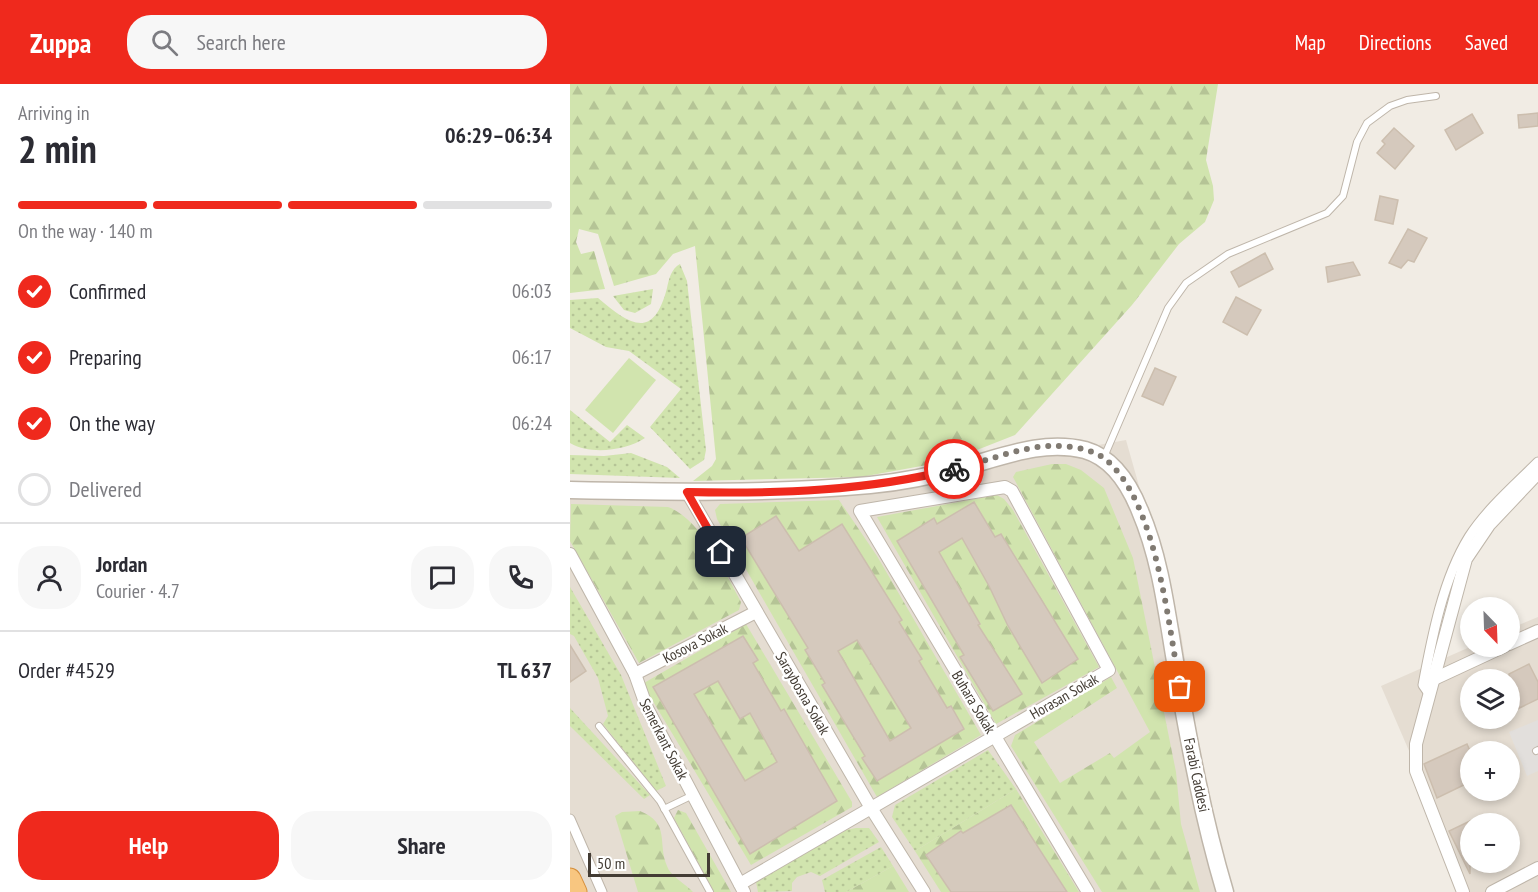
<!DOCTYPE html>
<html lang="en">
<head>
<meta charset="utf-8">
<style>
	:root { --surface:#fff; --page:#f7f7f7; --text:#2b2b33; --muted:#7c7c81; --line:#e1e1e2; --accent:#ef291d }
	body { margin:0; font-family:"PT Sans Narrow",sans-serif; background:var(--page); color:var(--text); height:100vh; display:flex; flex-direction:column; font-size:22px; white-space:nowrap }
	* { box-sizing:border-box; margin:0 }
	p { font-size:20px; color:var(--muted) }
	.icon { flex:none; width:33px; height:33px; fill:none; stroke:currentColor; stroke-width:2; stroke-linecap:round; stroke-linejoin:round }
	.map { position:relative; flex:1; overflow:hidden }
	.drawer { display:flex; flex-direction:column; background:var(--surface); width:570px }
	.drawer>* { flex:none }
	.needle { width:39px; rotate:157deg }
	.buttons { position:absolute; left:890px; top:513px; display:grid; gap:12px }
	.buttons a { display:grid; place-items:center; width:60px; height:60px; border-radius:50%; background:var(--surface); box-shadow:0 3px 9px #0003; font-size:30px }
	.scale { position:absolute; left:18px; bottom:15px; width:122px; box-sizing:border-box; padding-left:6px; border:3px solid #433c34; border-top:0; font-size:16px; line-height:21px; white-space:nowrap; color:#433c34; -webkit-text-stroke:4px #fff; paint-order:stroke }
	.pin { position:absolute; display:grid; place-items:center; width:51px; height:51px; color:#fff; margin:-26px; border-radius:12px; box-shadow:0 3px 9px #0006 }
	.courier { position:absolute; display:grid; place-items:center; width:60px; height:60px; margin:-30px; border:4px solid #ef291d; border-radius:50%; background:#fff; color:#222; box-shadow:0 2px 8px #0007 }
	.head em { font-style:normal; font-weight:800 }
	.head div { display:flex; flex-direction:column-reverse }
	.head { display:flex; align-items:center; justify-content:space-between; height:102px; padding:0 18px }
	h1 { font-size:39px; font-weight:800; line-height:45px }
	.bar { display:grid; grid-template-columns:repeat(4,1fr); gap:9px 6px; align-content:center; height:72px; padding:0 18px }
	.bar i { height:8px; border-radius:4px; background:var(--line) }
	.bar .on { background:var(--accent) }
	.bar p { grid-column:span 4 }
	.line { display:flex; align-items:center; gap:15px; padding:0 18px; border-top:2px solid var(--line) }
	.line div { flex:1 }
	.round { display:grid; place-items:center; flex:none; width:63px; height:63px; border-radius:24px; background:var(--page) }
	ol { padding:0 18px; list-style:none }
	li { display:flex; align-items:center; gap:18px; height:66px }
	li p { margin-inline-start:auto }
	li .icon { padding:6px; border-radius:50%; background:var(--accent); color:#fff; stroke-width:4 }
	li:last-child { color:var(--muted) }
	li i { width:33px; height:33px; border:3px solid var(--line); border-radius:50% }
	.primary-button { display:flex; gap:12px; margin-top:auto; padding:12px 18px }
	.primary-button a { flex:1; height:69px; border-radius:24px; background:var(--accent); color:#fff; font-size:24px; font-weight:800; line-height:69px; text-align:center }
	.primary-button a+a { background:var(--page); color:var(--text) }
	header { display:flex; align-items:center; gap:36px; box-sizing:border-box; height:84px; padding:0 30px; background:var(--accent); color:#fff }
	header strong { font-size:28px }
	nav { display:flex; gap:33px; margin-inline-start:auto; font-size:21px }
	.search { width:420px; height:54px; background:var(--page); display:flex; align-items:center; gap:15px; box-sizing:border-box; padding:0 21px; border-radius:24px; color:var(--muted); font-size:22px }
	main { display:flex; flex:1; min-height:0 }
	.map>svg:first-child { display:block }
	.residential { fill:#e5ddd2; fill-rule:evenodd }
	.grass { fill:#d1e4ae }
	.forest { fill:url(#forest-firs) }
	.park { fill:url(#park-dots) }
	.parking { fill:#e2dfdc }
	.building { fill:#d5c9bd; stroke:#ccbeae; stroke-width:1.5; fill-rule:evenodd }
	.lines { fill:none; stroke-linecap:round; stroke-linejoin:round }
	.service-casing { stroke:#bfb6aa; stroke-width:8 }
	.pedestrian-casing { stroke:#bfb6aa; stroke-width:11 }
	.minor-casing { stroke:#bfb6aa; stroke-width:14 }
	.tertiary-casing { stroke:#bfb6aa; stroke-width:19 }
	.trunk-casing { stroke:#d58e3a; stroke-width:23 }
	.service { stroke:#fff; stroke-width:6 }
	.pedestrian { stroke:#fff; stroke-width:9 }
	.minor { stroke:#fff; stroke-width:12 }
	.tertiary { stroke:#fff; stroke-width:16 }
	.trunk { stroke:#f8c680; stroke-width:21 }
	.done { stroke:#807a72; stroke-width:6; stroke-dasharray:0 10.8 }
	.route { stroke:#ef291d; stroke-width:8 }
	.labels { text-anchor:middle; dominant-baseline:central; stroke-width:5; stroke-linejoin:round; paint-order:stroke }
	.street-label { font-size:15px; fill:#433c34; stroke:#fff }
</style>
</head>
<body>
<header>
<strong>Zuppa</strong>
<div class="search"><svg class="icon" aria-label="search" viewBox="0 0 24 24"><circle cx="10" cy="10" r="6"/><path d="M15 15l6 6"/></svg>Search here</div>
<nav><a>Map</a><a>Directions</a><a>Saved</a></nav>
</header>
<main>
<section class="drawer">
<div class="head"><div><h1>2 min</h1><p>Arriving in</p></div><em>06:29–06:34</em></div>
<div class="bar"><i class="on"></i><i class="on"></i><i class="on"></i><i></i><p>On the way · 140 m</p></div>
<ol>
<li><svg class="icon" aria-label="check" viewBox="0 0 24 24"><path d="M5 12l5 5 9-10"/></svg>Confirmed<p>06:03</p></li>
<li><svg class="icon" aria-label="check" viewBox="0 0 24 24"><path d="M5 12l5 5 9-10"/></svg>Preparing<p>06:17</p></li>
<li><svg class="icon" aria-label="check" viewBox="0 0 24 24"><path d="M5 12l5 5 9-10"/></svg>On the way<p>06:24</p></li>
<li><i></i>Delivered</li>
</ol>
<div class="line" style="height:108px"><a class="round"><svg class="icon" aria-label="person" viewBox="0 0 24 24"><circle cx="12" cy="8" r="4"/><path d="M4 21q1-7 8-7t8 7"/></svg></a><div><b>Jordan</b><p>Courier · 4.7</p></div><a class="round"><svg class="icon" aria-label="chat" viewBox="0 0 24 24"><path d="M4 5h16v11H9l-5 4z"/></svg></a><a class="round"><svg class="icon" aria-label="phone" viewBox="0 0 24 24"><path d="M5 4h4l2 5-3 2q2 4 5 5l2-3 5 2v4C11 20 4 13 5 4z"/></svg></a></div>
<div class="line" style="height:78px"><div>Order #4529</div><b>TL 637</b></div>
<div class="primary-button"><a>Help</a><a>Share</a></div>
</section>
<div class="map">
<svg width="968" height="808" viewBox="0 0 968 808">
	<defs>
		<pattern id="forest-firs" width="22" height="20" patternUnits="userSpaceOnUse" patternTransform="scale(1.5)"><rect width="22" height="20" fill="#d1e4ae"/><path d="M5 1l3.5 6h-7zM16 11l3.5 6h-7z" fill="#b5c496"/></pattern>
		<pattern id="park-dots" width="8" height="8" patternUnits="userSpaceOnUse" patternTransform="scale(1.5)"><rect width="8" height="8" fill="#d1e4ae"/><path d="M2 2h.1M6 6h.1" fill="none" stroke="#b5c496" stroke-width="1.8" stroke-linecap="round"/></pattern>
	</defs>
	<rect width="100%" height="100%" fill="#f1ece4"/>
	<g class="residential">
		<polygon points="556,356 611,550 646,777 658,808 0,808 0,405 338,395"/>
		<path d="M968,533V808H900L811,602L900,563L939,562V545ZM900,596H939V634H900ZM900,668H939V706H900ZM900,740H939V778H900Z"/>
	</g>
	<polygon class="grass" points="59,274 86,296 43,349 15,326"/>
	<g class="forest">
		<polygon points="0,0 648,0 636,76 643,102 644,116 635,138 609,160 562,221 445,351 379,377 291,393 123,397 142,382 146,375 125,162 103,170 86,190 44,202 28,150 9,145 6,158 11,170 24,167 35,205 0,209"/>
		<polygon points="482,380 496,380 511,386 534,404 563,474 606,688 611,740 630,808 532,808 441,662 445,651 541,593 547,604 464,658 490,699 540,669 544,674 580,648 443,393 446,388"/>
		<polygon points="427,411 434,415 443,426 529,583 426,640 307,433"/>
		<polygon points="269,416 307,472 411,651 307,713 147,435 145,426 150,420"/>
		<path d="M1,420L98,423C130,434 156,490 171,518L169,526L69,579L0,457Z"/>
		<polygon points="176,540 282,718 282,723 181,781 75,604 74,599"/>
		<polygon points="446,705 509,808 371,808 345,767"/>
		<polygon points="108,726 116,729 161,808 144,808 104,734"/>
		<path d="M70,727C101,740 87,758 97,782C100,792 116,800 123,808H68L45,732L52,728Z"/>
		<polygon points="323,782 339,808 276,808"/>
	</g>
	<g class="park">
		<path d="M110,180L117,197L136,366L134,376L120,385L80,343L111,305L59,267L36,263L0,244V216L28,214C59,240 83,258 97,204C99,195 101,185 110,180Z"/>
		<polygon points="83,205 81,220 65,229 54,226 43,212"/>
		<path d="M0,326L40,358L57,341L75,354C55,367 20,371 0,359Z"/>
		<polygon points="61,369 97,383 110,394 0,390 0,371 34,372"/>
		<polygon points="0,503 51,591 96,702 86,707 33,640 38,632 28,594 4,552 0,550"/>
		<polygon points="0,624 80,711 74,715 0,642"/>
		<polygon points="418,666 446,705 345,767 322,733 325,721"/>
		<polygon points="286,744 299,744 309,758 250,792 241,788 227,793 222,799 222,807 188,808 186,798 276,746"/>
		<polygon points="311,763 323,782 276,808 255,808 252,796"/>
	</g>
	<polygon class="parking" points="968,636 968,687 957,692 939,648"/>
	<g class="building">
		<polygon points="968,29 968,42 949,44 948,31"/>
		<polygon points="902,30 913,49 886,66 875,46"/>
		<polygon points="824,44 844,62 825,85 807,69 815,60 812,57"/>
		<polygon points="810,112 828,116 823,140 805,136"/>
		<polygon points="838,145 857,154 844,178 838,176 831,184 819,179"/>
		<polygon points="695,169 703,185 669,203 661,188"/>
		<polygon points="783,178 790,191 758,198 756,183"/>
		<polygon points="666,213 691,226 677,251 653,238"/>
		<polygon points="585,284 606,293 593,321 572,312"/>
		<polygon points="404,418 425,453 431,450 508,575 472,599 438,542 419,502 392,454 369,468 410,540 408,541 452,610 423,627 390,573 394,571 327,457 364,434 367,440"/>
		<path d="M206,432L229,467L272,440L332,536L329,538L352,575L349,577L377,624L381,622L394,645L307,697L292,674L295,672L252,601L255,599L235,566L238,564L171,454ZM287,556L341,644L320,657L268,567Z"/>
		<path d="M173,552L188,576L183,579L211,627L214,625L267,717L180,770L83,603ZM148,597L170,635L180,629L207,678L175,697L124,610Z"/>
		<polygon points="0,561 16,587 0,598"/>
		<polygon points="959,580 968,598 968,615 939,629 939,590"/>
		<polygon points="897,660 900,667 900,698 867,714 854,680"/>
		<polygon points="441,721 497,808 381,808 356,771 391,747 393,749"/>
		<polygon points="900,737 900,790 879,747"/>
	</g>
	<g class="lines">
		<g class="service-casing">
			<g id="service">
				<polyline points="534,373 598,224 616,199 658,170 757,129 773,112 787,58 797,39 820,22 837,16 866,12"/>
				<polyline points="29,642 90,717 140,808"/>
				<polyline points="966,667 968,666"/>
				<polyline points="94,725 123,711"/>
			</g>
		</g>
		<g class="pedestrian-casing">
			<g id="pedestrian">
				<path d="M860,611L853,601C862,553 873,495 899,453C917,425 945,401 968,378"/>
				<polyline points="0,735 32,808"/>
			</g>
		</g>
		<g class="minor-casing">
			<g id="minor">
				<polyline points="117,408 301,724 354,808"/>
				<polyline points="0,470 65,590 77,624 174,808"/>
				<polyline points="939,560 968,547"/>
				<polyline points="65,590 186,528"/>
				<polyline points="864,595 935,562"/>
				<polyline points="170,800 539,586 442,407 435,403 290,427 518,808"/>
				<polyline points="893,808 846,687 846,660 896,475 919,441 968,389"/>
				<polyline points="922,808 968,784"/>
			</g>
		</g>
		<g class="tertiary-casing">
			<path id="tertiary" d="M0,406C100,408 200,410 300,401C333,398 366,391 398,382C437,371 475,356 515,366C543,374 560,402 570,427C591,476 597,531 606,583C619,659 633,734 655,808"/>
		</g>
		<g class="trunk-casing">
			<polyline id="trunk" points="0,795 6,808"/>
		</g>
		<use href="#service" class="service"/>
		<use href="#pedestrian" class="pedestrian"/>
		<use href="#minor" class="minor"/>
		<use href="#tertiary" class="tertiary"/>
		<use href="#trunk" class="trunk"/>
	</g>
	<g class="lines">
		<path class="done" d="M384,385C415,378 446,364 478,362C495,361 521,364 535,375C587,417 598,540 610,603"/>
		<path class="route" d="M151,468L117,408C206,410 298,407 384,385"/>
	</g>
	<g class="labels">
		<g class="street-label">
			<text transform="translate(125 559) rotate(-27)">Kosova Sokak</text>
			<text transform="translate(233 609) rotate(60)">Saraybosna Sokak</text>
			<text transform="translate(494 612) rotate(-30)">Horasan Sokak</text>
			<text transform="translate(404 618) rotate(59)">Buhara Sokak</text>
			<text transform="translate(94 655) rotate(63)">Semerkant Sokak</text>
			<text transform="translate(627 691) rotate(78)">Farabi Caddesi</text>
		</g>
	</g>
</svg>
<div class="buttons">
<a><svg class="needle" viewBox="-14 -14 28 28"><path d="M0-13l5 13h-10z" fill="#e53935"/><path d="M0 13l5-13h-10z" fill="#7c7c81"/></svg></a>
<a><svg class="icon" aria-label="layers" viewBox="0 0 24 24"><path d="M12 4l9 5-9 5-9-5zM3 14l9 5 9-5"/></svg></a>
<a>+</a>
<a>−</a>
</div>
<div class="scale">50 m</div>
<div class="pin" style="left:610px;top:603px;background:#ea580c"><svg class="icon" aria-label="bag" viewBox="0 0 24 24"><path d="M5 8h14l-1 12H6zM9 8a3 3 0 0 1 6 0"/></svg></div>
<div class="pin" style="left:151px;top:468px;background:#1f2937"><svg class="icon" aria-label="home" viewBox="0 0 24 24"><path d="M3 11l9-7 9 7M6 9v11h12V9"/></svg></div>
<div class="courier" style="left:384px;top:385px"><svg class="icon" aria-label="bike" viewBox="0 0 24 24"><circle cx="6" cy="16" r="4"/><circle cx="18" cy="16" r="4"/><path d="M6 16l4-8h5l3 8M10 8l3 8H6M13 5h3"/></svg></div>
</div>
</main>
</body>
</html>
